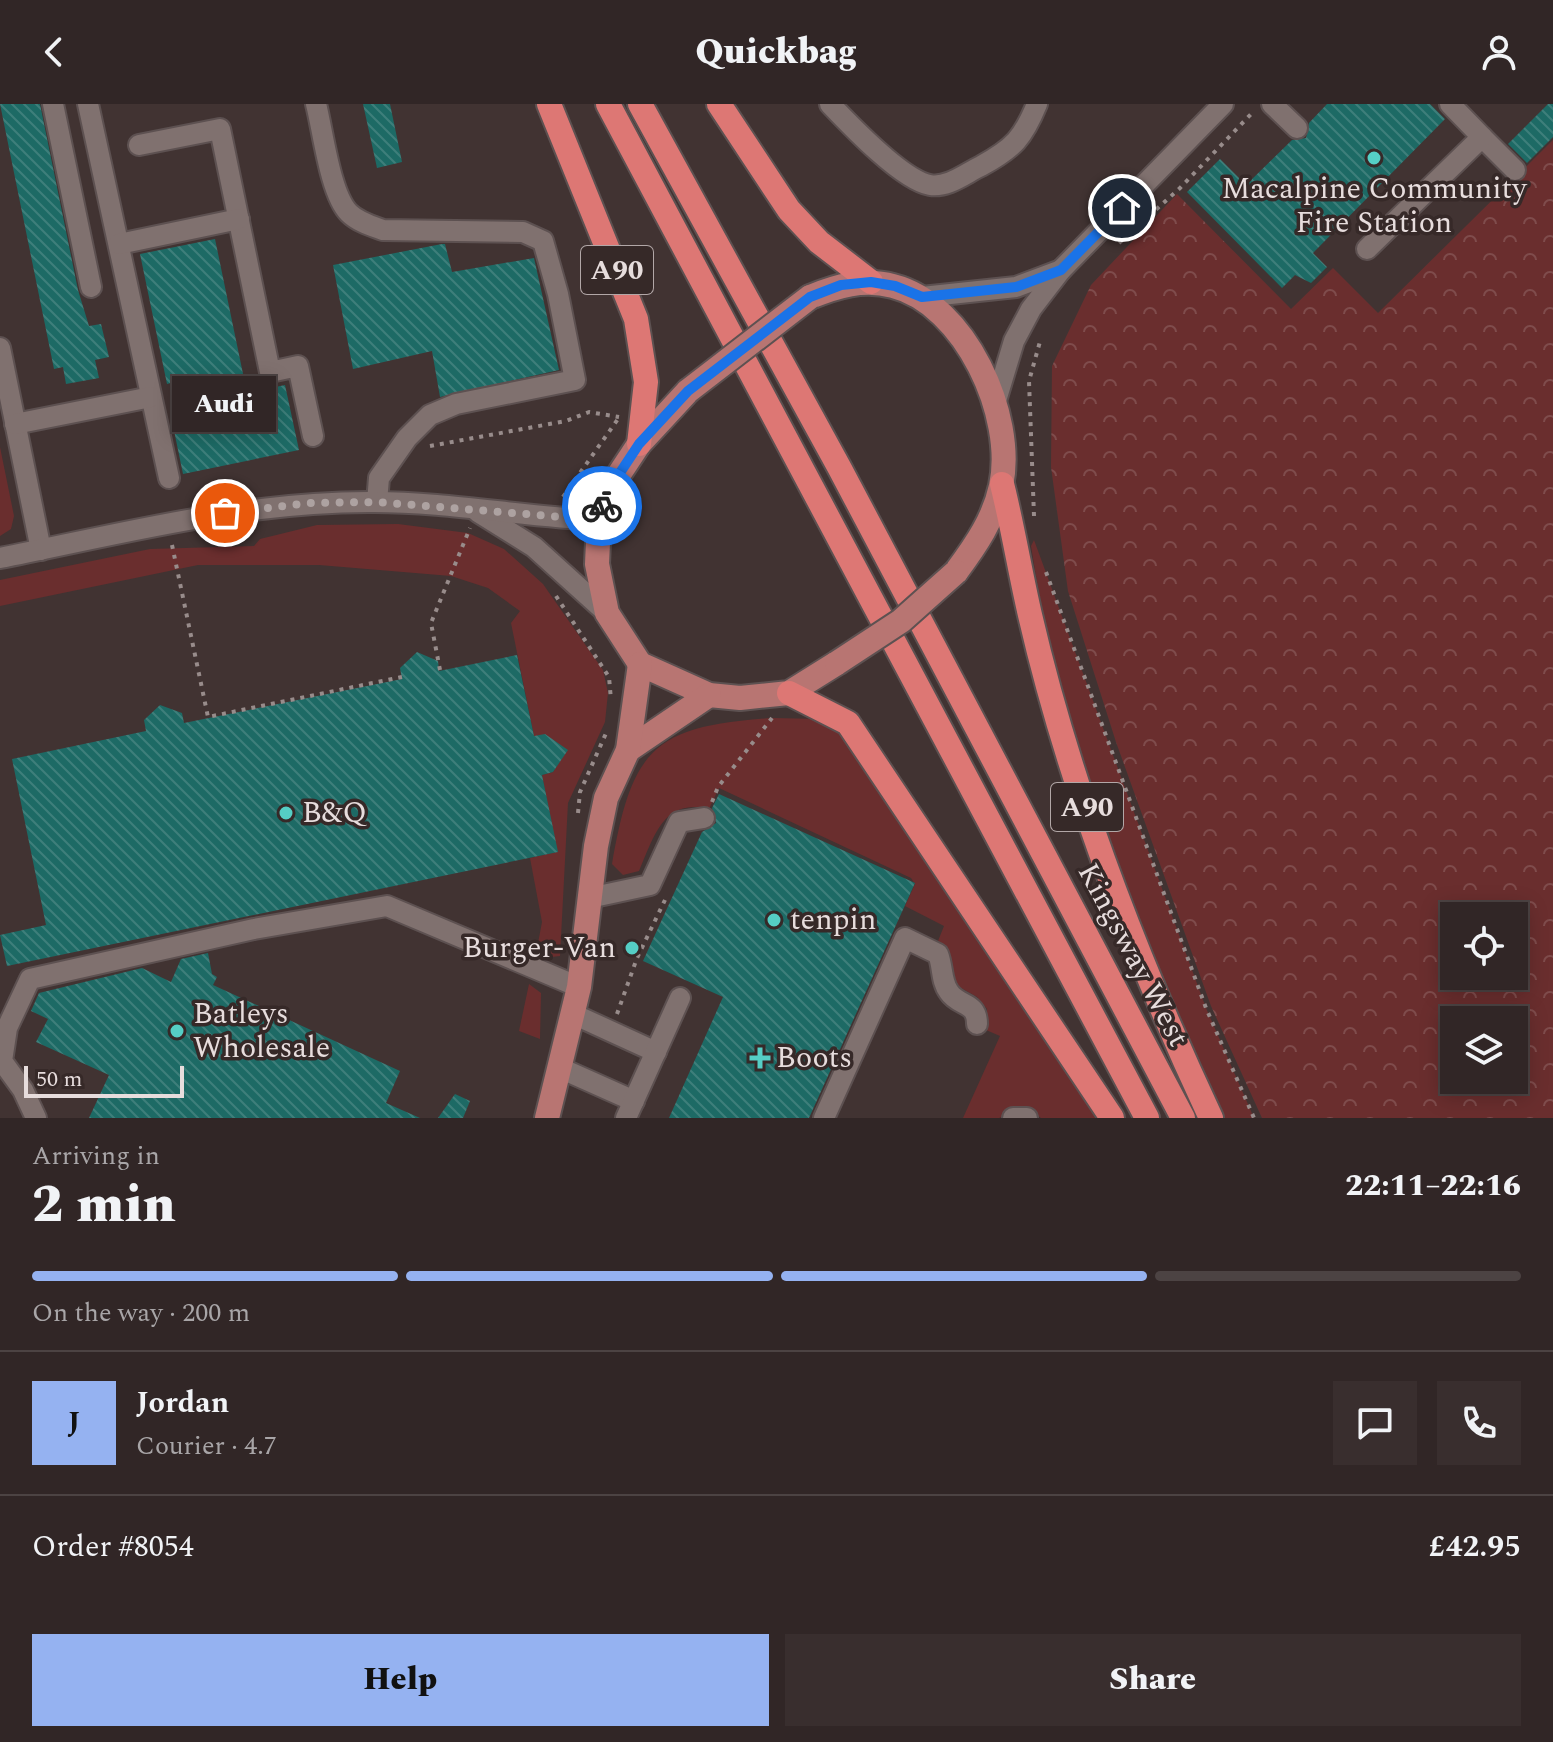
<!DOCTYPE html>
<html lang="en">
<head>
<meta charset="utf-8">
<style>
	:root { --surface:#312626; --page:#392e2e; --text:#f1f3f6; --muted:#a8a5a7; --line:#4c4343; --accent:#95b2f1 }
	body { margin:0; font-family:Spectral,serif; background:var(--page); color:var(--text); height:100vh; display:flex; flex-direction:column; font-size:30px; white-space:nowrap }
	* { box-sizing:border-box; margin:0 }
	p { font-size:26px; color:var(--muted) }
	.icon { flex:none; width:44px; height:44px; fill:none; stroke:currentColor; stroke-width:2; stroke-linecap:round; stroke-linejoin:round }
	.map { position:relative; height:1014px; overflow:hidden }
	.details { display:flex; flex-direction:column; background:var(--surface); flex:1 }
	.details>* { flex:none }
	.fabs { position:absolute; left:1440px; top:798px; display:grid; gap:16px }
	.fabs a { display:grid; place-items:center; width:88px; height:88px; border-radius:0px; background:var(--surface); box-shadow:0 4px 20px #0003,0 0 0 2px var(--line); font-size:40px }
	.scale { position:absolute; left:24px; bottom:20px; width:160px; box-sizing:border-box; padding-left:8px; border:4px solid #e7dddd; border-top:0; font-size:22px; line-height:28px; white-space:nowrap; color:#e7dddd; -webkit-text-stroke:6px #362928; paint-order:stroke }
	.pin { position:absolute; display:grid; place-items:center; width:68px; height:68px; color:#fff; margin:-34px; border:4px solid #fff; border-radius:50%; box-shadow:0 2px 8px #0007 }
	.courier { position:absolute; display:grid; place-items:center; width:80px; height:80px; margin:-40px; border:6px solid #1a73e8; border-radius:50%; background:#fff; color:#222; box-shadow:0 2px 10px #0007 }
	.bubble { position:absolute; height:56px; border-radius:0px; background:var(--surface); box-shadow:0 4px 20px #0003,0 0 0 2px var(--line); font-size:26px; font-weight:800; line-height:56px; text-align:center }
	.headline em { font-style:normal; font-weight:800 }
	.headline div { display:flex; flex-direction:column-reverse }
	.headline { display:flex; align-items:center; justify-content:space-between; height:136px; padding:0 32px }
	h1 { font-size:52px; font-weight:800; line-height:60px }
	.bar { display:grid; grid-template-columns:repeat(4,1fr); gap:12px 8px; align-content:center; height:96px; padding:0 32px }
	.bar i { height:10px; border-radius:6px; background:var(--line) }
	.bar .current { background:var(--accent) }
	.bar p { grid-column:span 4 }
	.line { display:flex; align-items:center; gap:20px; padding:0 32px; border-top:2px solid var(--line) }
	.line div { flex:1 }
	.round { display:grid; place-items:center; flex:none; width:84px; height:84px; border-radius:0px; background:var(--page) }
	.action { display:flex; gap:16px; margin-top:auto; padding:16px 32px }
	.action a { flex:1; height:92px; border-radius:0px; background:var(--accent); color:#111; font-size:32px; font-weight:800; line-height:92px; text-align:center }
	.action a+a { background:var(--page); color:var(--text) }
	header { display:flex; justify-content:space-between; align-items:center; height:104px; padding:0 32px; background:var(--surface); font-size:36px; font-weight:800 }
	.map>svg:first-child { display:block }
	.grass { fill:#6a2e2e }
	.park { fill:url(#park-crowns); fill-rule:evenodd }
	.building { fill:url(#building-back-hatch) }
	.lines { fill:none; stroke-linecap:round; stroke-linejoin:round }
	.minor-casing { stroke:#5d5151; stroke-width:24 }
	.major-casing { stroke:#5d5151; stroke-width:28 }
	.highway-casing { stroke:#5d5151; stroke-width:28 }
	.path { stroke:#988c8b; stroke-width:4; stroke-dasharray:4 6; stroke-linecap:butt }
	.minor { stroke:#80716f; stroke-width:20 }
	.major { stroke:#b87572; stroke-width:24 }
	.highway { stroke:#dd7774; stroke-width:24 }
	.major-bridge-casing { stroke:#5d5151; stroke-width:28; stroke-linecap:butt }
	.major-bridge { stroke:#b87572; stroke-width:24 }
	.done { stroke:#ada2a1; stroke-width:8; stroke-dasharray:0 14.4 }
	.route { stroke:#1a73e8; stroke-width:10 }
	.poi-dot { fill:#55cec5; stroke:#362928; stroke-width:3 }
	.labels { text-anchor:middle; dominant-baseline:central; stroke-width:7; stroke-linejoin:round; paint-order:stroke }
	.shield { fill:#362928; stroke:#b2a7a7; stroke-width:2 }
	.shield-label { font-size:28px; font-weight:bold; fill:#e7dddd }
	.poi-label { font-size:30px; fill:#e7dddd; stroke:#362928; text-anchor:start }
	.street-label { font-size:30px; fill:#e7dddd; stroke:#362928 }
</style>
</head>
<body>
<header><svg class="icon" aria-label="back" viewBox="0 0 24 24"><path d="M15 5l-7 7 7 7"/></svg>Quickbag<svg class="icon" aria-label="person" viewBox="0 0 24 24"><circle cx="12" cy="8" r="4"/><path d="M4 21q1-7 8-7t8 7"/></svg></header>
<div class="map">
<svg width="1553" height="1014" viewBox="0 0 1553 1014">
	<defs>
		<pattern id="park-crowns" width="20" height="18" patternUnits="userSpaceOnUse" patternTransform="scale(2)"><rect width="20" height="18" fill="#6a2e2e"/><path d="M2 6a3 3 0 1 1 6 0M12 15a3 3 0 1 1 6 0" fill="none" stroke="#7f4c4c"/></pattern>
		<pattern id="building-back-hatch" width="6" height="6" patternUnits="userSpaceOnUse" patternTransform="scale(2)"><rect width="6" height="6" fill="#1d6a65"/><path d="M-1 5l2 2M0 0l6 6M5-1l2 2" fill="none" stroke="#3e7f7b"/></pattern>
	</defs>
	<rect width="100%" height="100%" fill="#413332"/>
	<g class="grass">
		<polygon points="0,343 14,412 11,425 0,432"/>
		<polygon points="398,420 468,429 504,445 543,480 603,566 608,589 605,618 568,699 560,852 535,855 542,818 530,754 557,748 542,671 553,668 567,646 534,632 511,519 520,507 488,484 451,472 319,461 198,461 0,502 0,476 150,445 254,442 260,435 317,421"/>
		<path d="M1034,436L1206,904L1254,1014H1223C1137,839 1061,635 1031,442Z"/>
		<path d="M772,614L821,615L839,625L1098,1014H1041L1027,1004L999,1014H963L1000,932L986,926L987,905L977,893L954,880L952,857L938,837L944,822L905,802L915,780L911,774L719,684L709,705C663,694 654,733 639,767L623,771L612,760C632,644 654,622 772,614Z"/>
		<polygon points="529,880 541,889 540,935 519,927"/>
	</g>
	<path class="park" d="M1553,36V1014H1262L1211,902L1116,638L1068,487L1051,363L1052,262L1091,181L1177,90L1291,205L1333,164L1378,209ZM1454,812H1514V872H1454ZM1454,916H1514V976H1454Z"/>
	<g class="building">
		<polygon points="0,0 40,0 78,186 89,222 101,220 109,253 95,256 99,274 66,280 63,263 54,265"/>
		<polygon points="363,0 390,0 402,58 377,64"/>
		<polygon points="1327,0 1430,0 1445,15 1313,149 1327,163 1311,179 1295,171 1282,184 1187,88 1220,55 1246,81 1292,36 1306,34 1309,19"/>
		<polygon points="1548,0 1553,0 1553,33 1527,59 1508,40"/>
		<polygon points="215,135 247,289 285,281 299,346 183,370 171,312 178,311 171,279 167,280 140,150"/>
		<polygon points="442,140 445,140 452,168 534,154 559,266 440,293 432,247 353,265 333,161"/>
		<polygon points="417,548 438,557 439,567 517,551 534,632 545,630 568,646 553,668 542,671 558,748 7,862 0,831 46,821 12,655 146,627 144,616 160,601 182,609 184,619 402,575 400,564"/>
		<polygon points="719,690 915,779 809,1014 669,1014 723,893 643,857 702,728 716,719 712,704"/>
		<polygon points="208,849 212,870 217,873 213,881 400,967 386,999 420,1014 89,1014 109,971 36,938 48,915 31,907 39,889 142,864 171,878 181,855"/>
		<polygon points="455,990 470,997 463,1014 438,1014"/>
	</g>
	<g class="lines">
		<g class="minor-casing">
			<g id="minor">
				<polyline points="53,0 91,183"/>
				<polyline points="88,0 169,374"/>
				<path d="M316,0C323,27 330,90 349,109C358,118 372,122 383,126L523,128L543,137L558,190L575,276L456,300L430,311L407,334L379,374L377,398"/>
				<path d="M830,0C850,21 902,76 930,81C948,84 966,69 981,62C1014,44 1023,34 1037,0"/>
				<polyline points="1272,0 1297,24"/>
				<polyline points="1482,33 1515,66"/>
				<polyline points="139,41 220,25 270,268 298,262 313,332"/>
				<polyline points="119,140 239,115"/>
				<polyline points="1367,145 1482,33 1450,0"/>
				<polyline points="922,193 1016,183 1061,166"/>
				<polyline points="0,244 41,446"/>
				<polyline points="995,300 1014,237 1031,205 1061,166 1223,0"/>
				<polyline points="15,320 151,293"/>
				<polyline points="478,408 534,443 607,509"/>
				<path d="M0,454C124,429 247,397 374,398C449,398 524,413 599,416"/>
				<polyline points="589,794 650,781 679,718 704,714"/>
				<polyline points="573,910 656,948"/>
				<polyline points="560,964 634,997"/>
				<polyline points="36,1014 23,986 2,957 7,924 30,875 254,825 387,802 579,883"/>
				<polyline points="626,1014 680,894"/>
				<path d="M824,1014L905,834L938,850C943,862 941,878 949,888C959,903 977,897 977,920"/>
				<polyline points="1013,1014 1027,1014"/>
			</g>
		</g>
		<g class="major-casing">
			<g id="major">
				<path d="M810,193C837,182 863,174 893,182C965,200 1016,312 1001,382C994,415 976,441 956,468"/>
				<polyline points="688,287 639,340 604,393 599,416 597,460 607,509 640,560 709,591 740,594 789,589 837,559"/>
				<polyline points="628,646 709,591"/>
				<polyline points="547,1014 579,883 596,742 606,694 628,646 640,560"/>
			</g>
		</g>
		<g class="highway-casing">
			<g id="highway">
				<polyline points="549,0 636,215 646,278 639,340"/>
				<polyline points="608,0 1147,1014"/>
				<polyline points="640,0 839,363 1183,1014"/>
				<polyline points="719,0 789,106 819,138 871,178"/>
				<path d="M1002,380C1013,424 1020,468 1030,511C1070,684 1136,854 1211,1014"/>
				<polyline points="789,589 848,619 1112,1014"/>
			</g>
		</g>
		<g class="path">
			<polyline points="1119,139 1180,84 1253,8"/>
			<polyline points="430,342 566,317 589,308 619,313"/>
			<polyline points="563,393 618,315"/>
			<polyline points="1034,412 1029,277 1041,234"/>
			<polyline points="172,441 208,613 402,573"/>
			<polyline points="1046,468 1206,904 1254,1014"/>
			<polyline points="556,492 609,573 611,596"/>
			<polyline points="440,566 431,519 470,424"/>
			<polyline points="712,698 718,683 772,614"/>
			<polyline points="578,709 580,688 607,627"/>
			<polyline points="617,910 637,854 665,796"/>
		</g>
		<use href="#minor" class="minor"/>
		<use href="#major" class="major"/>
		<use href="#highway" class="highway"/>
		<g class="major-bridge-casing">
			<g id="major-bridge">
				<polyline points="688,287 810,193"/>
				<polyline points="837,559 901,517 956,468"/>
			</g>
		</g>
		<use href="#major-bridge" class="major-bridge"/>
	</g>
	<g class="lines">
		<polyline class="done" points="225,409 309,399 377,398 599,416 602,402"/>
		<polyline class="route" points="602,402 604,393 639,340 688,287 810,193 841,181 871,178 895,182 922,193 1016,183 1061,166 1122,104"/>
	</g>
	<g class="poi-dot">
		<circle cx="1374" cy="54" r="8"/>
		<circle cx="286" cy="709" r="8"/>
		<circle cx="774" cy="816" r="8"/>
		<circle cx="632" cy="844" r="8"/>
		<circle cx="177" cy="927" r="8"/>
		<path d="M756 942h8v8h8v8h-8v8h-8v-8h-8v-8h8z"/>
	</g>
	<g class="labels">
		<g class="shield">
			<rect x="581" y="142" width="72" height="48" rx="6"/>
			<rect x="1051" y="679" width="72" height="48" rx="6"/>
		</g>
		<g class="shield-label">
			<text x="617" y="166">A90</text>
			<text x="1087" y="703">A90</text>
		</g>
		<g class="poi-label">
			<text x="1374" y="85" text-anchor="middle">Macalpine Community<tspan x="1374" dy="34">Fire Station</tspan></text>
			<text x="302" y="709">B&amp;Q</text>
			<text x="790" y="816">tenpin</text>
			<text x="616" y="844" text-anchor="end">Burger-Van</text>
			<text x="193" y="910">Batleys<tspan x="193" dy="34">Wholesale</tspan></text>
			<text x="776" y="954">Boots</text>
		</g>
		<g class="street-label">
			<text transform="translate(1133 851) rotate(62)">Kingsway West</text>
		</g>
	</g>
</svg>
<div class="fabs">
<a><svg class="icon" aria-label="locate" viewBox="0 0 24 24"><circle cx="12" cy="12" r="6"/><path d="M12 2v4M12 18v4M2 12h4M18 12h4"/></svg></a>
<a><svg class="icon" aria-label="layers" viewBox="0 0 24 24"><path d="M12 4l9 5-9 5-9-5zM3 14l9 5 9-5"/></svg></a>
</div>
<div class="scale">50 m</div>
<div class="pin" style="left:225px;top:409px;background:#ea580c"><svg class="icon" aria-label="bag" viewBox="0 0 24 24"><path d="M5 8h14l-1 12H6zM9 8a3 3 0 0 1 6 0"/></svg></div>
<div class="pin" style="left:1122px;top:104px;background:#1f2937"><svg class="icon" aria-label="home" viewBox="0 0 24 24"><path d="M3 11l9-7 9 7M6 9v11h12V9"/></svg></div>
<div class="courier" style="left:602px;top:402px"><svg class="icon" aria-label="bike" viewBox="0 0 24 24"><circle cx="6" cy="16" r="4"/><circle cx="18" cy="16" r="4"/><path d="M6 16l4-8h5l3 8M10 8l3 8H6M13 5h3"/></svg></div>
<div class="bubble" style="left:172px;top:272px;width:104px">Audi</div>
</div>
<section class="details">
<div class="headline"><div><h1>2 min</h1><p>Arriving in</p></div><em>22:11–22:16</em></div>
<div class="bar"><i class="current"></i><i class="current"></i><i class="current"></i><i></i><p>On the way · 200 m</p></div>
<div class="line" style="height:144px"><b class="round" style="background:var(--accent);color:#111">J</b><div><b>Jordan</b><p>Courier · 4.7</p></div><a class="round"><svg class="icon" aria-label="chat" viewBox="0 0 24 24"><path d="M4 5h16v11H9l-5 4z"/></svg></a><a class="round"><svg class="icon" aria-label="phone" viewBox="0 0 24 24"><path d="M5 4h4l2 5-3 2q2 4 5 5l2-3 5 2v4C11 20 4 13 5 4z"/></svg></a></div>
<div class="line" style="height:104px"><div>Order #8054</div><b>£42.95</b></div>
<div class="action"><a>Help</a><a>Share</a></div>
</section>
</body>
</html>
